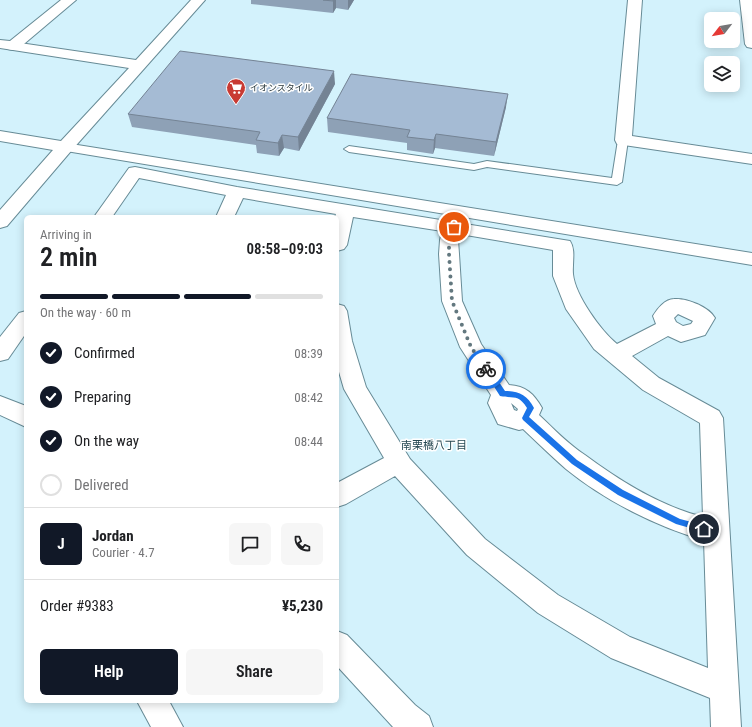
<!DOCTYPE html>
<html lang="en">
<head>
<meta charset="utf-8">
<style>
	:root { --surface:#fff; --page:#f6f6f6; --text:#202124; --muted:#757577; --line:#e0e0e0; --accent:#111827 }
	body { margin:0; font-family:"Roboto Condensed","Noto Sans JP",sans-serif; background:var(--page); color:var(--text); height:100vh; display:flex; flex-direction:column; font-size:15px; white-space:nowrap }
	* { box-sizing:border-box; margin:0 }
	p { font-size:13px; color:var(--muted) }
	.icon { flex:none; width:22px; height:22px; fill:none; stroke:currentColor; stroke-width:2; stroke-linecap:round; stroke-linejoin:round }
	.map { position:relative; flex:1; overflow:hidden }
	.sheet { position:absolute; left:24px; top:215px; width:315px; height:488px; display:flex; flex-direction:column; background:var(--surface); border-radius:6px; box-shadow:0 2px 10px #0003 }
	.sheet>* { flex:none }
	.needle { width:26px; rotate:239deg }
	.tools { position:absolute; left:704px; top:12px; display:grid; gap:8px }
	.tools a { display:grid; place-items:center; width:36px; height:36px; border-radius:6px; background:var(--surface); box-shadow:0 2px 10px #0003; font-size:20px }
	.pin { position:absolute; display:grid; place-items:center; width:34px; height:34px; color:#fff; margin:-17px; border:2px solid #fff; border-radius:50%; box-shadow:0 1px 4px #0007 }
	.courier { position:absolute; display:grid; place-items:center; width:40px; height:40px; margin:-20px; border:3px solid #1a73e8; border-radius:50%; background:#fff; color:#222; box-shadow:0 1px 5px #0007 }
	.head em { font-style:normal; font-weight:600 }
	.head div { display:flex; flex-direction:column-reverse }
	.head { display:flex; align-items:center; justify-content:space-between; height:68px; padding:0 16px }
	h1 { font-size:26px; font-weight:600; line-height:30px }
	.bar { display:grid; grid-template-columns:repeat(4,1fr); gap:6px 4px; align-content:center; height:48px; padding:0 16px }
	.bar i { height:5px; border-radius:3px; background:var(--line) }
	.bar .on { background:var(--accent) }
	.bar p { grid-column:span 4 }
	.line { display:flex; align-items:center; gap:10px; padding:0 16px; border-top:1px solid var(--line) }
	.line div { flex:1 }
	.round { display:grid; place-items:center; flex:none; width:42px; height:42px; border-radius:6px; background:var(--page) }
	ol { padding:0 16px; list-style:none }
	li { display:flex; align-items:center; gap:12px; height:44px }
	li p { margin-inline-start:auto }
	li .icon { padding:4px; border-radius:50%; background:var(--accent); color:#fff; stroke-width:4 }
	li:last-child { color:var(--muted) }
	li i { width:22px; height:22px; border:2px solid var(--line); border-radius:50% }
	.cta { display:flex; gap:8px; margin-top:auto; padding:8px 16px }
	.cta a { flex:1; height:46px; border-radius:6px; background:var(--accent); color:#fff; font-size:16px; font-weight:600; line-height:46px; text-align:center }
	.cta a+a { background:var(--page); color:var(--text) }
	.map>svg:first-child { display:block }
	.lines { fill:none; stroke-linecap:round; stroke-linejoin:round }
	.service-casing { stroke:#678b96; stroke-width:2 }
	.pedestrian-casing { stroke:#678b96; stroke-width:2 }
	.minor-casing { stroke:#678b96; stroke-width:2 }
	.tertiary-casing { stroke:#678b96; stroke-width:2 }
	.service { fill:#fff; fill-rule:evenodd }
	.pedestrian { fill:#fff; fill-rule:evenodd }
	.minor { fill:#fff; fill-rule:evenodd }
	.tertiary { fill:#fff; fill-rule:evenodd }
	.wall { fill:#8ea1b6 }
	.shaded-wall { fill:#748394 }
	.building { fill:#a5bbd4; stroke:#748394 }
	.route { fill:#1a73e8 }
	.done { stroke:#63787f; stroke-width:4; stroke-dasharray:0 7.2 }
	.labels { text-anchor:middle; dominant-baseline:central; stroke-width:3; stroke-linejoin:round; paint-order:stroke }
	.far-poi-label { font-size:9px; fill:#27363b; stroke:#fff; text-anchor:start }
	.neighbourhood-label { font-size:11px; fill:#274953; stroke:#fff }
</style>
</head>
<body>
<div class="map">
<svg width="752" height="727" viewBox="0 0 752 727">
	<rect width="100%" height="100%" fill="#d3f2fc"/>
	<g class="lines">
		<g class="service-casing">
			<polygon id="service" points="623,137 628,140 622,182 617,185 487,167 474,170 349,152 344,149 349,146 474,164 487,161 612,178 618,140"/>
		</g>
		<g class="pedestrian-casing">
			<polygon id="pedestrian" points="65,143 752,253 752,265 60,150 58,147 60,144"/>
		</g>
		<g class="minor-casing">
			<g id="minor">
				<polygon points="61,0 76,0 18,49 13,50 0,48 0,40 10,41"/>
				<polygon points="628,0 642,0 632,136 752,154 752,164 617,144 615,140"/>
				<polygon points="740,0 752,0 752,48 747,47 745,44"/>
				<path d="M135,167L237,187L570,241C576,250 572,263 573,274C575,295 601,331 617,344L656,324L653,316C657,309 665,299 674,299C687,298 709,307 715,318L705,335L681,342L668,336L632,356L659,378L719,411L723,418L741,727H711L710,698L611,658L538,613L467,555L395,476L346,504L337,507V483L384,458L344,389L337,365V304L344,306L347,311L352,341L366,387L410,459L485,539L558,595L630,637L708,668L704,540C657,527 604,500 566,469C551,456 537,442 523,429L519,430L498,424L488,403L491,395L460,347L442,301L439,254L440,240L442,231L353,217L347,245L344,249L337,251V217H335L336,214L243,198L234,217H216L226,195L139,178L112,217H94L129,168ZM460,234L553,250V276L566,309L594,349L643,390L700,423L703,517C660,506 620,481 585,455C568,444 554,429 539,415L542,408C534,394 526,386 509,385L481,344L462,301L459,254L458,240ZM678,314L693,321L691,324L683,326L676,322L674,318ZM511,403L518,409L517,411L514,410Z"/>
				<polygon points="26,311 26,333 8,359 0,361 0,337 19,313"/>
				<polygon points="0,396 26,406 26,427 0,415"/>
				<polygon points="337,631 347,635 415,705 429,716 433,727 393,727 337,666"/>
				<polygon points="137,701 169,701 183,727 151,727"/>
			</g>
		</g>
		<g class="tertiary-casing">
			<polygon id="tertiary" points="191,0 205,0 71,151 7,226 0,228 0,210 53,150 0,141 0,131 61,141 129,68 13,50 8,49 6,46 8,43 13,42 136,60"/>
		</g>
		<use href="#service" class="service"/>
		<use href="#pedestrian" class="pedestrian"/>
		<use href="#minor" class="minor"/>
		<use href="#tertiary" class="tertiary"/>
	</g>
	<g class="wall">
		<polygon points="251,0 354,0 348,10 336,8 333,13 251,4"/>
		<polygon points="335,84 299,151 284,148 279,156 257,153 256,145 132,127 128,114"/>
		<polygon points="506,107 494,156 435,148 433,154 407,150 407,143 328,132 327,118"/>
	</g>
	<g class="shaded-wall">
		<polygon points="333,0 336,0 336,8 333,13"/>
		<polygon points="348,0 354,0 348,10"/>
		<polygon points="334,71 335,84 299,151 298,137"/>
		<polygon points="508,94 506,107 494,156 496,142"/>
		<polygon points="436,134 435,148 433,154 434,140"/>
		<polygon points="282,135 284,148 279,156 278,143"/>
	</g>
	<g class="building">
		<polygon points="323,0 333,0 333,1"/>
		<polygon points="180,51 334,71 298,137 282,135 278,143 256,140 260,132 128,114"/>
		<polygon points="351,74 508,94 496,142 436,134 434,140 407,137 410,130 327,118"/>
	</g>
	<path class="route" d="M484,367H489L505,391C519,391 527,395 534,408L529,417L577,460L623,490L680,519L707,526V531L704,532L676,524L618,495L572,464L523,420L522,418L527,408C518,394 514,399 500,396L484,371Z"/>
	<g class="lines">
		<polyline class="done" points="454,227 449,240 449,254 452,301 471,347 486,369"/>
	</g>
	<defs>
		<g id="supermarket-pin" transform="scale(1)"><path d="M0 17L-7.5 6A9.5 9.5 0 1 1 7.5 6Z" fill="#c83a33" stroke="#fff"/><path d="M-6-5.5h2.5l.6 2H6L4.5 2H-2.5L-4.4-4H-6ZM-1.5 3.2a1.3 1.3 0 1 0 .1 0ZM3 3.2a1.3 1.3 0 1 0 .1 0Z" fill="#fff"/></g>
	</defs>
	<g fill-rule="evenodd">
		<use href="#supermarket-pin" x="236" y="88"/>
	</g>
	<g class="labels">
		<g class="far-poi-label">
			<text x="250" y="88">イオンスタイル</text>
		</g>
		<g class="neighbourhood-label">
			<text x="434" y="445">南栗橋八丁目</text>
		</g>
	</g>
</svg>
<div class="tools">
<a><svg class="needle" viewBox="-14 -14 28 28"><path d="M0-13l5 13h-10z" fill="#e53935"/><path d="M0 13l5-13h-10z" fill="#757577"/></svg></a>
<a><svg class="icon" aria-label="layers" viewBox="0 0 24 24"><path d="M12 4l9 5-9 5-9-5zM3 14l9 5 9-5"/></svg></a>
</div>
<div class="pin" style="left:454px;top:227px;background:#ea580c"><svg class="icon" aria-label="bag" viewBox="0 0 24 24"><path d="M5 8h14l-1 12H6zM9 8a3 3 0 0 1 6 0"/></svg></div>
<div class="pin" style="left:704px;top:529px;background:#1f2937"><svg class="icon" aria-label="home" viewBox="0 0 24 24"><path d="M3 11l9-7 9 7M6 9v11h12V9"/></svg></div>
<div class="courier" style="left:486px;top:369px"><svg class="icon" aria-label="bike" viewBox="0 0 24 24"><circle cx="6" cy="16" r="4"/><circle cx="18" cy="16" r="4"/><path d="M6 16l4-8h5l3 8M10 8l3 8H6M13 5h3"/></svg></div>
<section class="sheet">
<div class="head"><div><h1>2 min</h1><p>Arriving in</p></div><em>08:58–09:03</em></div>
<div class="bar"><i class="on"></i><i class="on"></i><i class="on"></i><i></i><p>On the way · 60 m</p></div>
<ol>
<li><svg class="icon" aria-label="check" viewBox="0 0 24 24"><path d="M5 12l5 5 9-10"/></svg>Confirmed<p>08:39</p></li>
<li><svg class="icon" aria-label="check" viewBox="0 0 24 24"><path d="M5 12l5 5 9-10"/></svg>Preparing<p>08:42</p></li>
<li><svg class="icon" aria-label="check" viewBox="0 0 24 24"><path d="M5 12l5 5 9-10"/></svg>On the way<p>08:44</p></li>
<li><i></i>Delivered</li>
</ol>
<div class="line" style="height:72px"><b class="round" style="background:var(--accent);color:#fff">J</b><div><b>Jordan</b><p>Courier · 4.7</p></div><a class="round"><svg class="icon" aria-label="chat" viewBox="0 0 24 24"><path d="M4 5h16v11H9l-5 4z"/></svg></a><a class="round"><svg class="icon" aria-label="phone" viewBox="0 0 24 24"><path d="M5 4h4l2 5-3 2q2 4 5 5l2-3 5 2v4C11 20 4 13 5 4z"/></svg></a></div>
<div class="line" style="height:52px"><div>Order #9383</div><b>¥5,230</b></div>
<div class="cta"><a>Help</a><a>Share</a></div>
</section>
</div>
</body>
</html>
